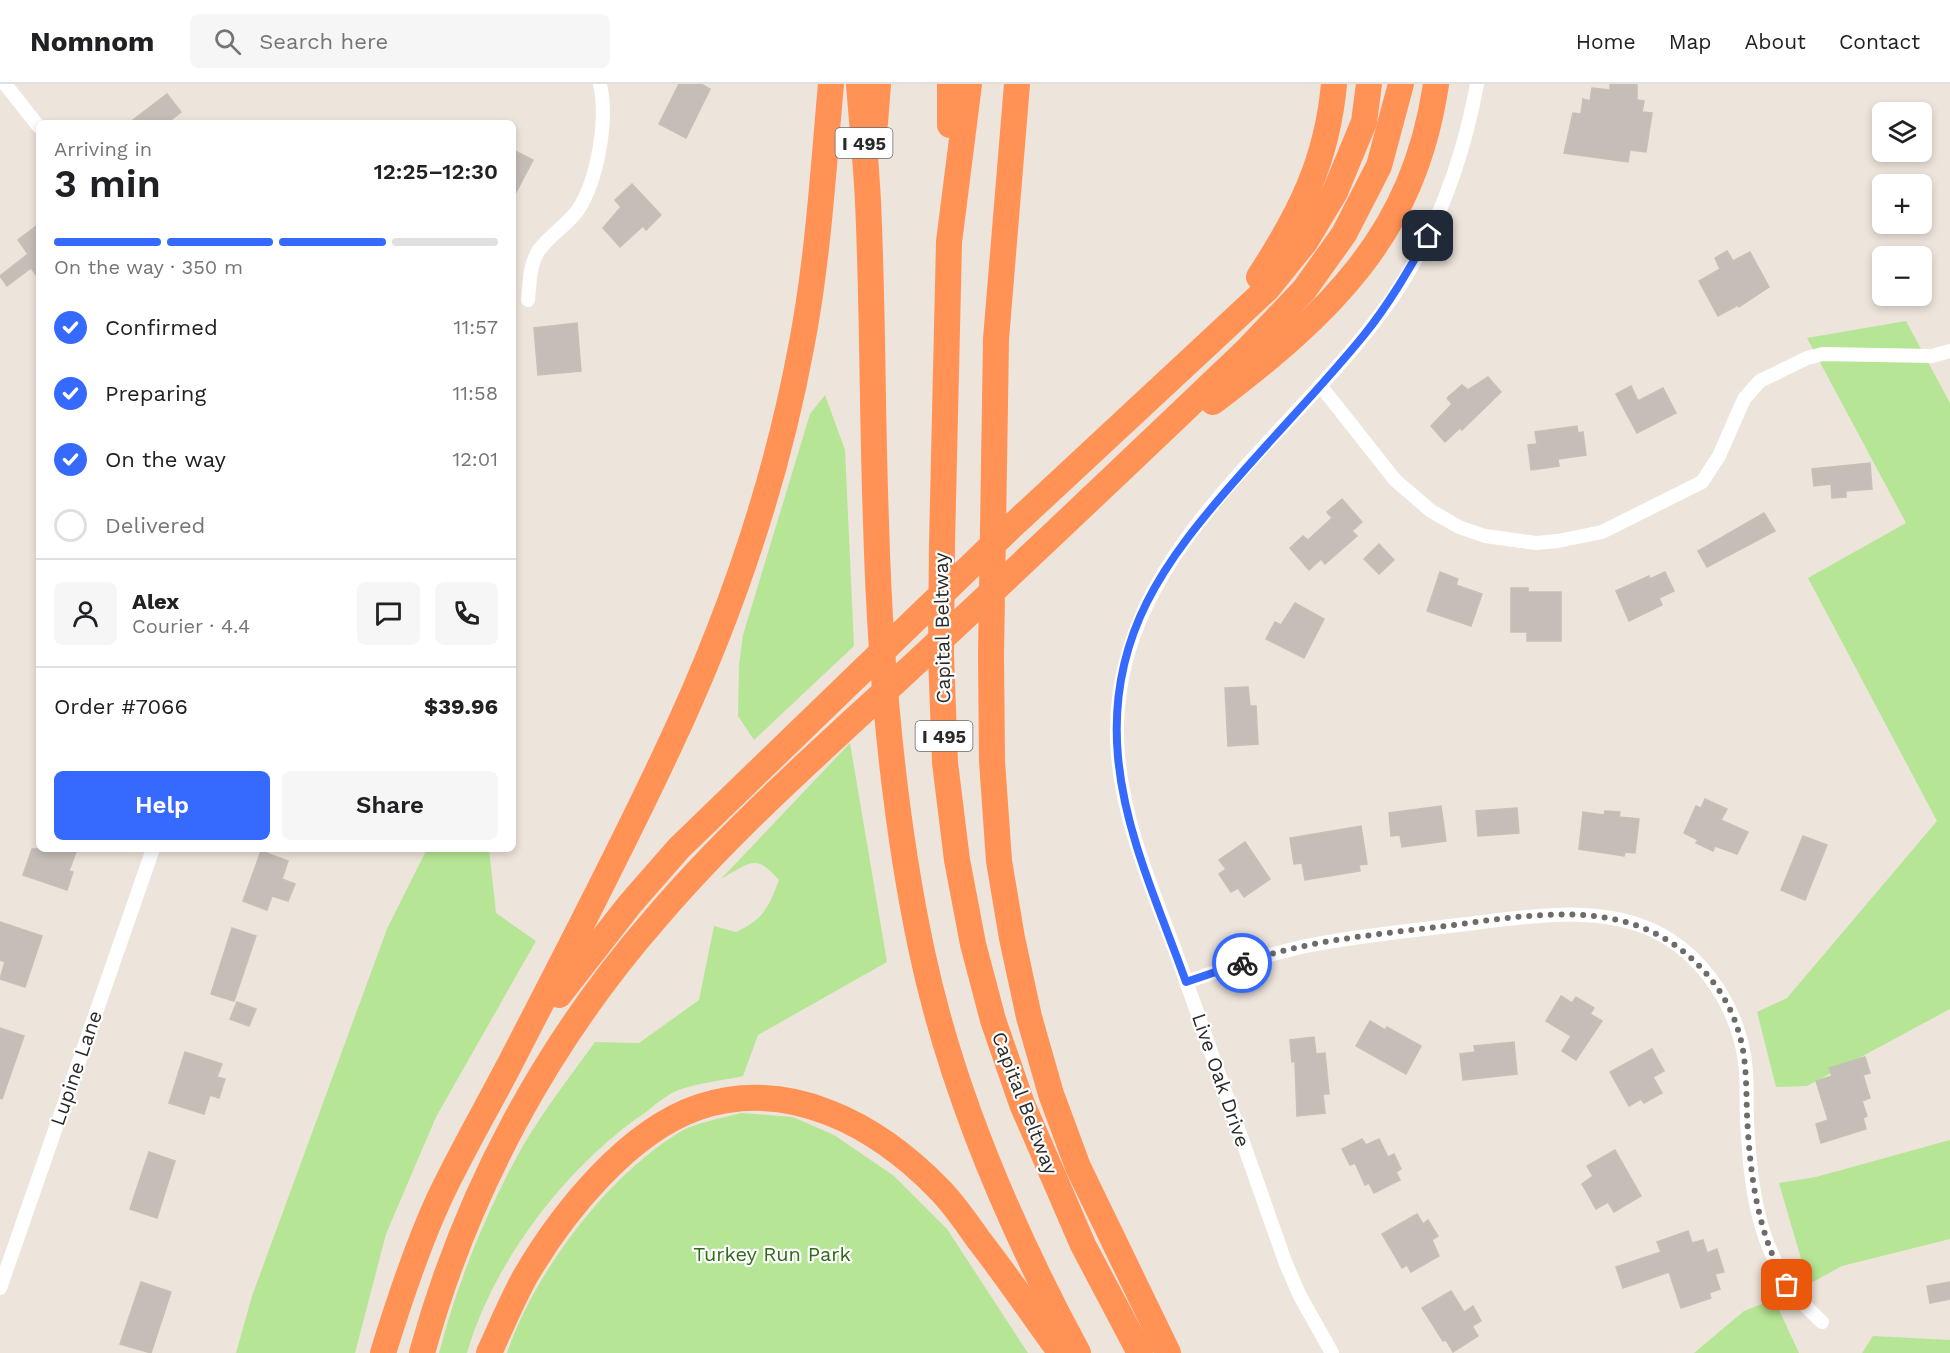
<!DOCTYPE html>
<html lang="en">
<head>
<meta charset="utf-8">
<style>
	:root { --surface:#fff; --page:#f6f6f6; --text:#202124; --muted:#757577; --line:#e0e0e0; --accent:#366aff }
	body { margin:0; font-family:"Work Sans",sans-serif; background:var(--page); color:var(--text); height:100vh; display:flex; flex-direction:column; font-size:22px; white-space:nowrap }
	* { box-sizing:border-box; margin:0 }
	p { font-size:20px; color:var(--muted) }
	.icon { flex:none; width:33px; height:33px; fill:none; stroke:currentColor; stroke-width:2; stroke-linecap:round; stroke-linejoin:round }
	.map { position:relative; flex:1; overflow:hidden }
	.details { position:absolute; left:36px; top:36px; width:480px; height:732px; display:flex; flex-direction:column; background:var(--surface); border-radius:9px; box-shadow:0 3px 9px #0003 }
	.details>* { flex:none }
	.controls { position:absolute; left:1872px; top:18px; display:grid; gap:12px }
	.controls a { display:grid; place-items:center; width:60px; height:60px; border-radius:9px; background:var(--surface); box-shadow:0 3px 9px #0003; font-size:30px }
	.pin { position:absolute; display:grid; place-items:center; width:51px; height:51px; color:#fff; margin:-26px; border-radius:12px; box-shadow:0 3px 9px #0006 }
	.courier { position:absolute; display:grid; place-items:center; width:60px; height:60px; margin:-30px; border:4px solid #366aff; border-radius:50%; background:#fff; color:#222; box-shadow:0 2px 8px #0007 }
	.overview em { font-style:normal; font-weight:600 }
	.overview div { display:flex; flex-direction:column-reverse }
	.overview { display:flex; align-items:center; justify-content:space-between; height:102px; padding:0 18px }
	h1 { font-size:39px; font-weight:600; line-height:45px }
	.bar { display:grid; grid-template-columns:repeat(4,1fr); gap:9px 6px; align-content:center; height:72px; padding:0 18px }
	.bar i { height:8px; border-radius:4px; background:var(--line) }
	.bar .current { background:var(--accent) }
	.bar p { grid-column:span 4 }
	.line { display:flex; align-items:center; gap:15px; padding:0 18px; border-top:2px solid var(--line) }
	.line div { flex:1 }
	.round { display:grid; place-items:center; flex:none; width:63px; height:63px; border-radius:9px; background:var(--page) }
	ol { padding:0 18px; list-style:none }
	li { display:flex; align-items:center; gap:18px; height:66px }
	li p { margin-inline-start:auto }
	li .icon { padding:6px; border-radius:50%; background:var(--accent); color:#fff; stroke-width:4 }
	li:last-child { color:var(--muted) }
	li i { width:33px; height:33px; border:3px solid var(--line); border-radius:50% }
	.primary-button { display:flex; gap:12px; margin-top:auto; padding:12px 18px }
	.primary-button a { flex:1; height:69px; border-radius:9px; background:var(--accent); color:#fff; font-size:24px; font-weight:600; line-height:69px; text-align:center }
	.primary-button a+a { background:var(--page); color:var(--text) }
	header { display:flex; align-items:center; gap:36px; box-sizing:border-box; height:84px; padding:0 30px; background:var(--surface); border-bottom:2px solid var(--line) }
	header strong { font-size:28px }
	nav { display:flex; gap:33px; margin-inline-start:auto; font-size:21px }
	.search { width:420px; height:54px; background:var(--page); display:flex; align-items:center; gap:15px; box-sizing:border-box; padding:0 21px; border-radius:9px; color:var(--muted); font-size:22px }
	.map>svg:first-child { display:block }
	.green { fill:#b6e695 }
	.building { fill:#c5beb8; stroke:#c8c0b5; stroke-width:1.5 }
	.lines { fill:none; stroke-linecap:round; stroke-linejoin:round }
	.street { stroke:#fff; stroke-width:14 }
	.highway { stroke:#ff9254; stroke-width:26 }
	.done { stroke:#6e6b68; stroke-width:6; stroke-dasharray:0 10.8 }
	.route { stroke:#366aff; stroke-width:8 }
	.labels { text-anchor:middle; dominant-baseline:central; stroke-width:4.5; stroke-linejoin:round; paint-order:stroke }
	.shield { fill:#fff; stroke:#6a6a6a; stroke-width:1.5 }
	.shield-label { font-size:18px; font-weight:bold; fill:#2a2a2a }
	.street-label { font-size:20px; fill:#2a2a2a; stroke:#fff }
	.park-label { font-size:20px; fill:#2e6a17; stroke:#fff }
</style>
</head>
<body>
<header>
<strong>Nomnom</strong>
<div class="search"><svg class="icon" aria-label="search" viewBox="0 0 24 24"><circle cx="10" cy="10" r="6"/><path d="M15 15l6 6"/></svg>Search here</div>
<nav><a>Home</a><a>Map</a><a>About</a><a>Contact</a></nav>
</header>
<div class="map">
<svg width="1950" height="1269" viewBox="0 0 1950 1269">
	<rect width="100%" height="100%" fill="#ede4db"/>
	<g class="green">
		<polygon points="1906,237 1950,319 1950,925 1807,1002 1776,1003 1757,928 1787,914 1937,737 1808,494 1906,439 1807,254"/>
		<polygon points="825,311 845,366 854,562 754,656 738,632 739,581 743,551 810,330"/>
		<path d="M850,659L887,878L758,951L743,992C721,997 696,999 676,1007C665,1012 655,1021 646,1028C567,1081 493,1178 467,1269H439C458,1197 487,1125 524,1060C545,1025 571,991 595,958L639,959L699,916L714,842L736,848C764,835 768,824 779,796C755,768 749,780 721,795Z"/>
		<polygon points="427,765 489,765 496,829 536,857 436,1033 386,1150 355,1269 236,1269 252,1212 387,845"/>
		<path d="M741,1029L793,1033L834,1051L894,1092L947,1145L1028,1269H507C534,1189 608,1091 680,1048C695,1039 723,1034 741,1029Z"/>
		<polygon points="1950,1056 1950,1155 1842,1182 1811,1199 1802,1178 1779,1099 1816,1093"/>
		<polygon points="1774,1215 1799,1269 1694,1269 1744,1227"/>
		<polygon points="1873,1252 1950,1256 1950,1269 1862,1269"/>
	</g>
	<g class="building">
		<polygon points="679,0 701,0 710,5 686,54 659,40"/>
		<polygon points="1610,0 1637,0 1637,16 1644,17 1642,28 1652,29 1646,68 1630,66 1628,78 1564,69 1573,29 1581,30 1583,15 1590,17 1592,4 1610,6"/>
		<polygon points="167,10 181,28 167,39 129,39"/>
		<polygon points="513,66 533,76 513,114"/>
		<polygon points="632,100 661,131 646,146 643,142 620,163 603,144 621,123 615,116"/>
		<polygon points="39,140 39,195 31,184 7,202 0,192 28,170 18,156"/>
		<polygon points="1727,167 1733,177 1750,168 1769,203 1739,223 1738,221 1718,232 1699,197 1720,185 1715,174"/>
		<polygon points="577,239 581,287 538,291 534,244"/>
		<polygon points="1488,293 1501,308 1462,346 1460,344 1445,358 1431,342 1452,320 1447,314 1462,301 1468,306"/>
		<polygon points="1631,302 1638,317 1663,304 1676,329 1637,349 1616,310"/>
		<polygon points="1577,342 1578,349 1583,348 1586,371 1558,375 1559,382 1531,386 1528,361 1537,360 1535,348"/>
		<polygon points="1870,379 1872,405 1846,407 1846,413 1832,414 1831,400 1814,402 1812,385"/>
		<polygon points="1342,415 1362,438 1352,447 1357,452 1325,480 1321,475 1309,486 1290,464 1303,452 1308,456 1332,434 1327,428"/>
		<polygon points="1764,429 1775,447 1707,483 1698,467"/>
		<polygon points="1379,460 1394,476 1379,490 1364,475"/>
		<polygon points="1440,488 1458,495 1456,501 1482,510 1471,542 1427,527"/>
		<polygon points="1665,488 1674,507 1659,514 1662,521 1629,537 1616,507 1649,492 1650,495"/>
		<polygon points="1511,504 1528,504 1528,508 1561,508 1561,557 1527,557 1527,548 1511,548"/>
		<polygon points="1295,519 1324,535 1304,574 1266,555 1275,538 1281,541"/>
		<polygon points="1248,603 1250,622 1256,622 1258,660 1228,662 1225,604"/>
		<polygon points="1705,715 1727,725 1721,736 1748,748 1737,770 1715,762 1713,767 1696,759 1698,756 1684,749 1696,722 1701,724"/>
		<polygon points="1441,722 1446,757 1402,763 1400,751 1391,752 1389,729"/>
		<polygon points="1517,724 1519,749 1478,752 1476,727"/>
		<polygon points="1605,727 1620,728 1619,733 1639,735 1635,769 1625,768 1624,772 1579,765 1583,728 1604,731"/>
		<polygon points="1361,742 1367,780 1359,781 1360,787 1305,796 1302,779 1294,780 1290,754"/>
		<polygon points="1803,752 1827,761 1805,816 1781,806"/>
		<polygon points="1245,758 1270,795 1244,813 1238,804 1231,808 1219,790 1226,785 1219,776"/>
		<polygon points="32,765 77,765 69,787 73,788 67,806 23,791"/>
		<polygon points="261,767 288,777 282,795 295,800 288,817 272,812 267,826 243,817"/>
		<polygon points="0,838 42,852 25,903 0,895 5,878 0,876"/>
		<polygon points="232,844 256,852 234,917 211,910"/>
		<polygon points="1561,912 1572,919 1576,913 1594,924 1590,930 1602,937 1576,976 1562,967 1571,952 1546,937"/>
		<polygon points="237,918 256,925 249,942 230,935"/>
		<polygon points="1370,937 1385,946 1387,943 1421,962 1406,990 1356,962"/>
		<polygon points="0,944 24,952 2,1015 0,1014"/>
		<polygon points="1314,953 1316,970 1325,969 1329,1010 1323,1010 1325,1029 1297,1032 1295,977 1292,978 1290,956"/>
		<polygon points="1514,958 1517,990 1463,996 1460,970 1475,968 1474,962"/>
		<polygon points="1652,965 1664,987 1653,993 1662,1009 1644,1019 1641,1015 1629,1022 1610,988"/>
		<polygon points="185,968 222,980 217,993 225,995 219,1014 210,1011 204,1030 169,1019"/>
		<polygon points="1865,973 1870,989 1863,991 1870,1014 1862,1017 1867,1032 1863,1034 1866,1045 1821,1059 1816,1040 1828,1036 1816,997 1832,992 1829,984"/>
		<polygon points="1362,1055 1366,1061 1379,1055 1388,1073 1394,1070 1401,1085 1396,1088 1400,1096 1374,1109 1369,1099 1365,1101 1355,1079 1350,1081 1342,1065"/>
		<polygon points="1615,1066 1641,1112 1614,1128 1608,1118 1596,1125 1582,1100 1593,1092 1587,1082"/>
		<polygon points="149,1068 175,1077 157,1134 130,1125"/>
		<polygon points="1417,1130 1423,1140 1428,1136 1438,1152 1432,1156 1439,1172 1411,1188 1407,1181 1402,1184 1382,1150"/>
		<polygon points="1688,1147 1692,1159 1703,1156 1707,1169 1717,1165 1724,1188 1715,1190 1720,1205 1709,1209 1711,1214 1681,1224 1669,1188 1623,1204 1616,1183 1661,1168 1657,1158"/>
		<polygon points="141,1198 171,1208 151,1269 120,1260"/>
		<polygon points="1950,1198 1950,1215 1930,1219 1927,1202"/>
		<polygon points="1451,1207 1464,1228 1473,1222 1481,1237 1472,1242 1478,1252 1453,1268 1446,1256 1443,1257 1422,1224"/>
	</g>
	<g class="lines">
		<g class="street">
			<polyline points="5,0 39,43"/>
			<path d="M528,216C530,199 529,181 539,166C550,151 567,141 578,126C598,95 608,36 600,0"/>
			<polyline points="1320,301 1395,396 1431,427 1459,443 1485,452 1536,459 1558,457 1602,448 1702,398 1719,372 1744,315 1760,297 1807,274 1823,270 1932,272 1950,267"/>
			<path d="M1186,898C1227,884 1268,870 1311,861C1363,851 1415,846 1467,840C1525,833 1586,822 1642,842C1697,862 1734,916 1744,971C1748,992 1746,1015 1747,1036C1751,1115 1760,1183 1822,1238"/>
			<polyline points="0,1204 153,765"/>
			<path d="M1332,1269L1300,1212L1286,1180C1251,1080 1215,980 1180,880C1156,813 1124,744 1118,671C1101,473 1291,360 1392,214C1436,150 1463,76 1477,0"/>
		</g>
		<g class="highway">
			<path d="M859,0C862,39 866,78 868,118C873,224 872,332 876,438C880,582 892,727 922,868C952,1009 1010,1143 1078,1269"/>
			<polyline points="969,0 949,158 942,460 941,571 945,679 957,776 973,860 993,936 1022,1020 1083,1161 1140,1269"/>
			<polyline points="1017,0 996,255 991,572 992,677 999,777 1012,854 1029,933 1051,1010 1078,1083 1168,1269"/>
			<polyline points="875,39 878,0"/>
			<polyline points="950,41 950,0"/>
			<path d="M1259,193C1300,130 1327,77 1334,0"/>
			<path d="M1213,318C1329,230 1414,151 1436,0"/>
			<polyline points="559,911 630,820 679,764 1010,444 1267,205 1305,158 1335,108 1364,38 1369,0"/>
			<path d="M383,1269C399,1217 416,1165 439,1115C462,1066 490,1019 515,970C567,869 620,768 668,665C728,538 775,403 801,264C818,177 823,88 831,0"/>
			<path d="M422,1269C466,1109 546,960 655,835C735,741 830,659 920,575C1030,473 1138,370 1247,266L1304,206L1344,150L1379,82L1401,0"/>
			<path d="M489,1269C501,1243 512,1216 526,1191C563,1128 628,1047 699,1023C789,993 877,1041 939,1105C954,1120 966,1138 978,1155C1007,1192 1033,1231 1061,1269"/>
		</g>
	</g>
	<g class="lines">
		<path class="done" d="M1242,879C1304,857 1372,851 1437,843C1523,833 1621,809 1692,875C1713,894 1730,919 1738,946C1747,973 1746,1003 1747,1031C1750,1091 1757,1148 1787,1201"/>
		<path class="route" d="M1242,879L1186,898C1160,825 1125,751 1118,673C1107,552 1165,476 1240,391C1281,344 1325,299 1364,251C1389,220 1408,187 1428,152"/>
	</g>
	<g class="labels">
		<g class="shield">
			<rect x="835.5" y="44" width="57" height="30" rx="4.5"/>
			<rect x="915.5" y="637" width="57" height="30" rx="4.5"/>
		</g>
		<g class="shield-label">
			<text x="864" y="59">I 495</text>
			<text x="944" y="652">I 495</text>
		</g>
		<g class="street-label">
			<text transform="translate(942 544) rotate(-91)">Capital Beltway</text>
			<text transform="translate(76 984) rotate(-71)">Lupine Lane</text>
			<text transform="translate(1221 996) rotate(71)">Live Oak Drive</text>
			<text transform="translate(1025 1019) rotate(69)">Capital Beltway</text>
		</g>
		<g class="park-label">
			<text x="772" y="1170">Turkey Run Park</text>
		</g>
	</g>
</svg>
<div class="controls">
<a><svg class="icon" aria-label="layers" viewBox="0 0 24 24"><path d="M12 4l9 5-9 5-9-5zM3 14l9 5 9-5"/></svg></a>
<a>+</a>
<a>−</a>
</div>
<div class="pin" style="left:1787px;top:1201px;background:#ea580c"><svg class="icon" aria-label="bag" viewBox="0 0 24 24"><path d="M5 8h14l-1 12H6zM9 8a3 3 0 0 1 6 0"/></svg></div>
<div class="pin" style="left:1428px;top:152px;background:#1f2937"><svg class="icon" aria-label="home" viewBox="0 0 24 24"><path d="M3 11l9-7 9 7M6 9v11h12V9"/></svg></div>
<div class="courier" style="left:1242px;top:879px"><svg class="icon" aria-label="bike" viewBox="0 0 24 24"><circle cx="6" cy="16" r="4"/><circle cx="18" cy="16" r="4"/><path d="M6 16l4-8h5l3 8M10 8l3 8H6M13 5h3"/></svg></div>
<section class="details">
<div class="overview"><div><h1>3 min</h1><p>Arriving in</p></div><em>12:25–12:30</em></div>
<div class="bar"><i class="current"></i><i class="current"></i><i class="current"></i><i></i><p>On the way · 350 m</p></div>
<ol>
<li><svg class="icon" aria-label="check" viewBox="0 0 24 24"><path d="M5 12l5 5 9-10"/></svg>Confirmed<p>11:57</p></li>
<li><svg class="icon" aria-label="check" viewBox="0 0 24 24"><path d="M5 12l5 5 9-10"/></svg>Preparing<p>11:58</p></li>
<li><svg class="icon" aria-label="check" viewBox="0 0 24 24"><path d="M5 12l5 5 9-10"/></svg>On the way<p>12:01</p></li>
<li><i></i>Delivered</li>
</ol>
<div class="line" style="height:108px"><a class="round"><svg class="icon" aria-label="person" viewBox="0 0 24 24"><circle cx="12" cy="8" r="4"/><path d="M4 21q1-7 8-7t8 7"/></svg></a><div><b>Alex</b><p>Courier · 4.4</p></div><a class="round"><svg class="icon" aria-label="chat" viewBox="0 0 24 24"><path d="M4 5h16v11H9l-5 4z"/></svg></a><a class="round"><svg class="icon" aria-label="phone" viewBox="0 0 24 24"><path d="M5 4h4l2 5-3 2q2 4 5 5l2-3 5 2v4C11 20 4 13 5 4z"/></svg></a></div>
<div class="line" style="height:78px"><div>Order #7066</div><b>$39.96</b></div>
<div class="primary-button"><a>Help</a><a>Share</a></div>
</section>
</div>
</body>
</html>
